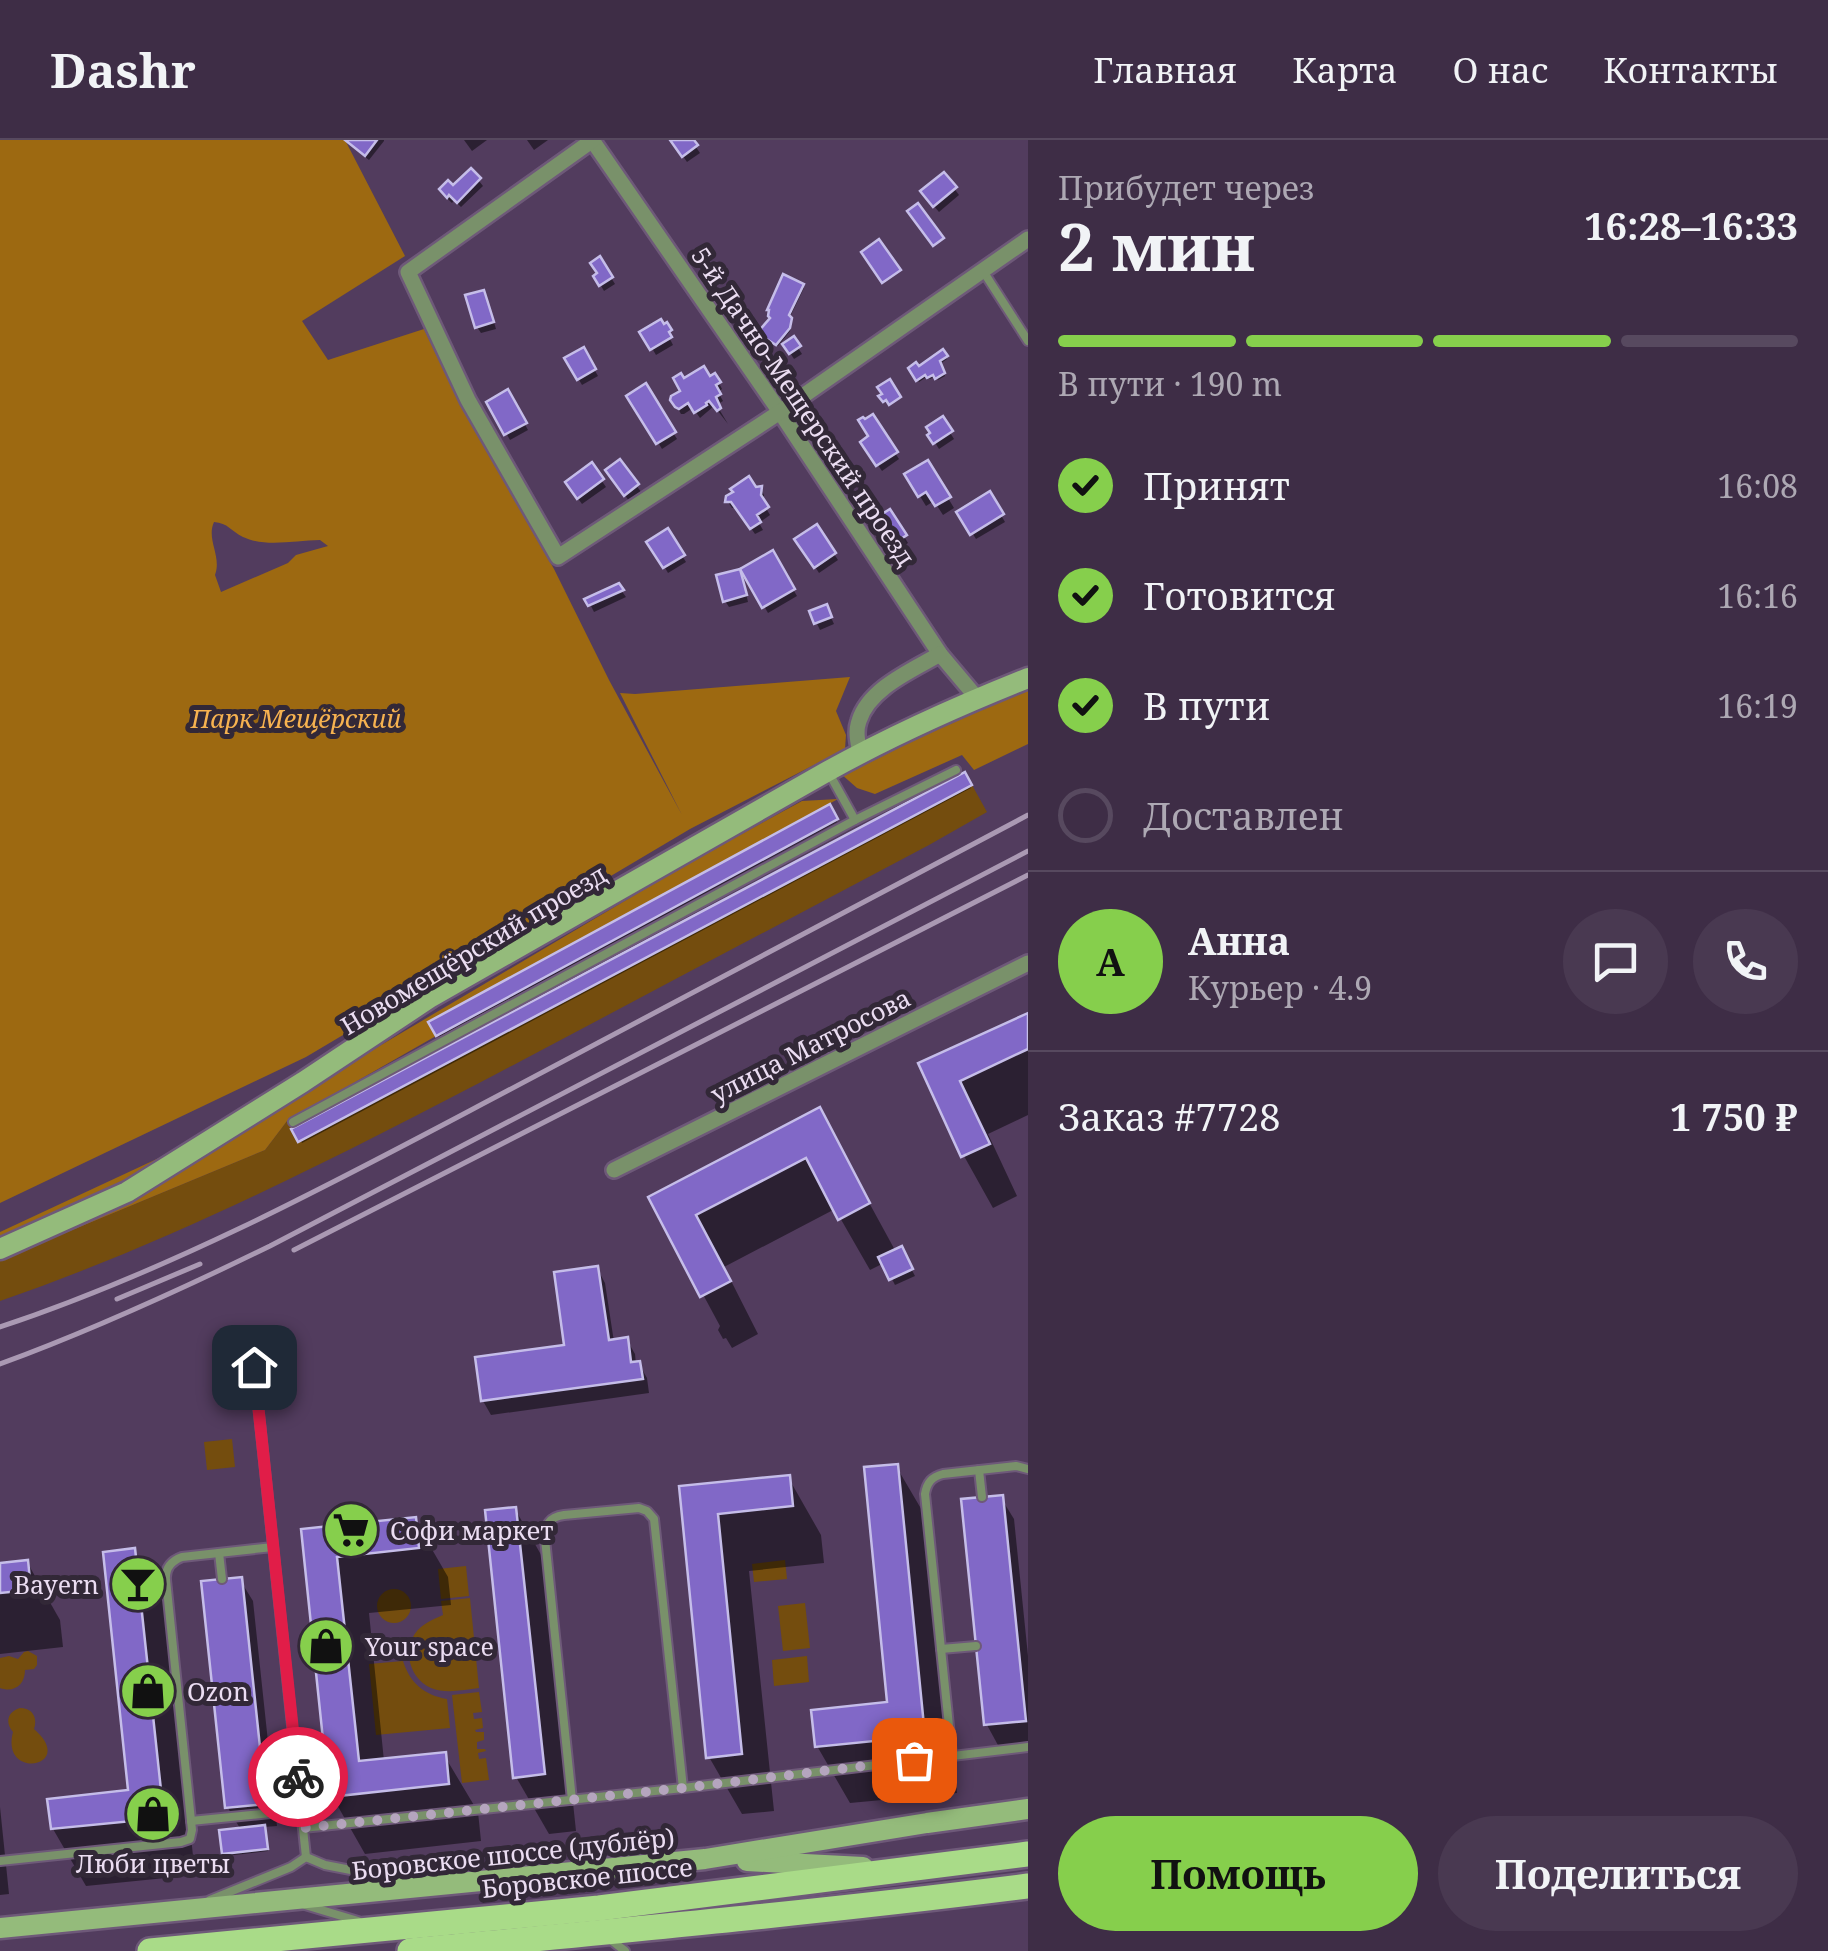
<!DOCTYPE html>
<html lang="ru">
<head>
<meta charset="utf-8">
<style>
	:root { --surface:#3e2d46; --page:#493951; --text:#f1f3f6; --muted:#ada8b3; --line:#57495f; --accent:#86cf4c }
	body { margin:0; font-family:"Noto Serif",serif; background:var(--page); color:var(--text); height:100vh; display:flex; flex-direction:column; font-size:38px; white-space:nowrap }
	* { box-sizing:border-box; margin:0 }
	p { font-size:32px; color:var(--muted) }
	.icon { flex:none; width:55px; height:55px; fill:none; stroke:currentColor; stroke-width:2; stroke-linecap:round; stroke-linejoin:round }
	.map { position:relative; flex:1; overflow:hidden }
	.drawer { display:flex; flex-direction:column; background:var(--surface); width:800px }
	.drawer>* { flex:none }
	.pin { position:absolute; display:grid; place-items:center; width:85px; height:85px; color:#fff; margin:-42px; border-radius:20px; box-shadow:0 5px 15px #0006 }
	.courier { position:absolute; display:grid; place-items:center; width:100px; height:100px; margin:-50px; border:8px solid #e11d48; border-radius:50%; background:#fff; color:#222; box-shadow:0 2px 12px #0007 }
	.head em { font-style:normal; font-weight:700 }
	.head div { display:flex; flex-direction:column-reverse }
	.head { display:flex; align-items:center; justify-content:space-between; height:170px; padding:0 30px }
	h1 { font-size:65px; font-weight:700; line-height:75px }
	.bar { display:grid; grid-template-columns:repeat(4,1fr); gap:15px 10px; align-content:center; height:120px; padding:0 30px }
	.bar i { height:12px; border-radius:8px; background:var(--line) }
	.bar .current { background:var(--accent) }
	.bar p { grid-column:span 4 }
	.line { display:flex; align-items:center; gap:25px; padding:0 30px; border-top:2px solid var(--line) }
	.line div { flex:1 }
	.round { display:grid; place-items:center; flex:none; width:105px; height:105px; border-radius:52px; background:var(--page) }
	ol { padding:0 30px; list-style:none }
	li { display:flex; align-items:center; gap:30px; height:110px }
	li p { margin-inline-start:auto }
	li .icon { padding:10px; border-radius:50%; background:var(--accent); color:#111; stroke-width:4 }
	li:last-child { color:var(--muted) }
	li i { width:55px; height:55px; border:5px solid var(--line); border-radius:50% }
	.action { display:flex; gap:20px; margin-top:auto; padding:20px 30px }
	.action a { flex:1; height:115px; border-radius:60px; background:var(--accent); color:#111; font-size:40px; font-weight:700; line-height:115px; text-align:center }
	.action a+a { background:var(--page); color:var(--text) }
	header { display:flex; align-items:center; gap:60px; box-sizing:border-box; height:140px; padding:0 50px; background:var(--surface); border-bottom:2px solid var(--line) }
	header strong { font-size:48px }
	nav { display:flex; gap:55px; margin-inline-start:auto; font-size:35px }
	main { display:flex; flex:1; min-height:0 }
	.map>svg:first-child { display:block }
	.green { fill:#744d0e }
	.forest { fill:#9d6911; fill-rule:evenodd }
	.shadow { fill:#0007 }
	.building { fill:#8168c7; stroke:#c5bde9; stroke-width:2.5 }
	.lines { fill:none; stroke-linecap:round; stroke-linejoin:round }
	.lane-casing { stroke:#6e5979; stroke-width:12 }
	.street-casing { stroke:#6e5979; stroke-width:20 }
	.secondary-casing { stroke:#6e5979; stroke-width:25 }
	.primary-casing { stroke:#6e5979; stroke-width:30 }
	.lane { stroke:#79916a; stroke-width:8 }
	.street { stroke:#79916a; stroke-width:15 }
	.secondary { stroke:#94bb7b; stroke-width:20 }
	.primary { stroke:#a9db88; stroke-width:25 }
	.rail { stroke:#aa99b3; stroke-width:5 }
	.done { stroke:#b5a5be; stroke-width:10; stroke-dasharray:0 18 }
	.route { stroke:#e11d48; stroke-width:12 }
	.labels { text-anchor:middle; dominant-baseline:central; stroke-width:10; stroke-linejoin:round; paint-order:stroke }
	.street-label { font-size:25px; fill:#ebddf2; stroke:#322837 }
	.park-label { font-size:25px; font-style:italic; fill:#f6b250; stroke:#322837 }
	.poi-label { font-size:25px; fill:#ebddf2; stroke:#322837; text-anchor:start }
</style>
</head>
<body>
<header>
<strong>Dashr</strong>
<nav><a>Главная</a><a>Карта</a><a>О нас</a><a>Контакты</a></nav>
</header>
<main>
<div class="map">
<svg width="1028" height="1811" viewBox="0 0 1028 1811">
	<rect width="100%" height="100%" fill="#523c5e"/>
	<g class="green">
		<path d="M972,645L987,672L929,705C793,777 657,849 521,921C351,1010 182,1098 0,1161V1120L265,1010L287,981L299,1002Z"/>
		<polygon points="232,1299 235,1327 207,1330 204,1302"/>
		<polygon points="785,1420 787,1439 754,1442 752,1424"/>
		<polygon points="466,1426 469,1456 441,1459 438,1429"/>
		<circle cx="394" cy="1466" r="17"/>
		<path d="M470,1458L479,1548C464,1550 445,1554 431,1548C407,1537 401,1504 421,1487C427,1482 436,1478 443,1475L441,1461Z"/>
		<polygon points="805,1463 810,1508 783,1511 778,1466"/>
		<path d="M28,1511L37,1516V1525L34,1529L25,1530C25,1545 14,1553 0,1548V1518L9,1516L18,1519L24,1512Z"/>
		<polygon points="807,1516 809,1542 774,1546 772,1520"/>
		<path d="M403,1521C410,1543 424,1555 447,1559L450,1588L376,1595L369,1524Z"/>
		<polygon points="479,1552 482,1572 473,1573 474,1579 482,1578 483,1588 475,1590 476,1592 484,1592 484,1600 477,1602 477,1609 485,1609 486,1611 478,1613 479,1619 486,1618 489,1640 462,1643 452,1555"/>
		<path d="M20,1568C32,1568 38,1577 34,1589C78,1627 0,1641 13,1592C5,1583 7,1572 20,1568Z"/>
	</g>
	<g class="forest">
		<path d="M0,0H345L405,116L302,181L328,220L424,189L460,263L554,429L609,540L682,675L620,553L635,554L850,537L836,571L846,595L845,609L690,689L306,917L0,1063ZM214,382C228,383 231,391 243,397C267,408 295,400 320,400L328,406L296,415L288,423L221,452L215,435C222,416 206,400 214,382Z"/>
		<polygon points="1028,549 1028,604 974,630 962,615 875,654 857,648 840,633"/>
		<polygon points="838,659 429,882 436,896 287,981 265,1010 0,1120 0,1092 305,950 692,721 802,661"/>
	</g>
	<g class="shadow">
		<polygon points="348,0 384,0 384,1 369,20 351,6"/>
		<polygon points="464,0 487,0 472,11"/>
		<polygon points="527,0 548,0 534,10"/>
		<polygon points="672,0 691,0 700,13 687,22"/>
		<polygon points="471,31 483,46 461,67 454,60 452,63 445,56"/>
		<polygon points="944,35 959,55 939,72 927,58"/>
		<polygon points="600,120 615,144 604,151 596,137 600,134"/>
		<polygon points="803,146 804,148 789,179 792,183 790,191 778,206 762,195"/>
		<polygon points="487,159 496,189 481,193 477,187"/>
		<polygon points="666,185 673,198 670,199 673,205 656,215 643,193"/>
		<polygon points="793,200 802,214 794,219 785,205"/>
		<polygon points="583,210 598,236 582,245 567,219"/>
		<polygon points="943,213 947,219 940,224 945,236 938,240 936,236 930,239 928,236 919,242 911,229 918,229"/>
		<polygon points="709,240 719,243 722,249 718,252 723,261 718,264 719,269 728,284 714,266 700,278 693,268 684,274 681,274 673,259 683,251 683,242"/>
		<polygon points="645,247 677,299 662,309 630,256"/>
		<polygon points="507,253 528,290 510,300 489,263"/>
		<polygon points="872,278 899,319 882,331 863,303 871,297"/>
		<polygon points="942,280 954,299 939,309 931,296"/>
		<polygon points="620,322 641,352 629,361 612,337"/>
		<polygon points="927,323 954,368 943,375 934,361 926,366 907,335"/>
		<polygon points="591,325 606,347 582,364 571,349"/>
		<polygon points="761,349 764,355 763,363 770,375 759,383 763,390 755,394 737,368 732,368 728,362"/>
		<polygon points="989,355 1005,382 976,399 960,373"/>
		<polygon points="889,372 908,403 894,412 874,381"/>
		<polygon points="816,387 838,420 819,433 798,400"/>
		<polygon points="667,392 686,422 668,433 650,402"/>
		<polygon points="772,414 797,456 768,473 743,430"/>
		<polygon points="741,431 748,462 729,467 725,461"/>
		<polygon points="618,446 626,457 594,472 588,460"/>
		<polygon points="812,473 829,473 834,484 820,490"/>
		<polygon points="964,635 971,648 302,1003 295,990"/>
		<polygon points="830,668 837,682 439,897 432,883"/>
		<polygon points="1028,875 1028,975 988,994 1017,1056 993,1068 964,1016 922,924"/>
		<polygon points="819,971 896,1112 901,1109 915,1136 895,1145 884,1123 870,1130 835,1069 724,1127 758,1194 732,1208 726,1198 723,1199 722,1197 718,1190 720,1186 651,1058"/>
		<polygon points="597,1128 605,1143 614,1202 627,1200 635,1214 636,1224 639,1224 647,1238 649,1253 491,1275 483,1261 567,1207"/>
		<polygon points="896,1326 930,1384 957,1653 850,1663 817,1606 890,1565"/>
		<polygon points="788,1337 821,1395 824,1423 749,1431 774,1671 742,1674 709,1617 682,1348"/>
		<polygon points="1001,1358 1014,1379 1028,1516 1028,1604 999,1607 987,1585"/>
		<polygon points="515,1369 548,1427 576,1691 549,1694 516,1637"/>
		<polygon points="415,1380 448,1437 451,1465 369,1473 384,1621 444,1615 478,1672 481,1701 365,1714 332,1656 304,1392"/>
		<polygon points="134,1411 167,1468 195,1735 86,1746 53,1689 131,1652"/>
		<polygon points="27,1422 60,1480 63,1507 0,1514 0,1425"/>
		<polygon points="240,1440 253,1461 277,1686 264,1687 268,1711 226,1716 224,1713 241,1690 228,1668"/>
		<polygon points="0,1667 9,1754 0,1755"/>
	</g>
	<g class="building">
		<polygon points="345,0 377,0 365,16"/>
		<polygon points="670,0 694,0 698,5 682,17"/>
		<polygon points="471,28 481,38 457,63 449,55 447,58 439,49 448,40 453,45"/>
		<polygon points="944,32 957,47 933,67 920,51"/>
		<polygon points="918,63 944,98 933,106 907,71"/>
		<polygon points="879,99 901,130 882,143 861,112"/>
		<polygon points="600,116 613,137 599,146 593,136 597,133 590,123"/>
		<polygon points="783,134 804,144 789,175 792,178 790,188 776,205 757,193 770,178 768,176 769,170 767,170"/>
		<polygon points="484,150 494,182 475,188 465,155"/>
		<polygon points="661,179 664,184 667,182 672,190 669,192 672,197 650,210 639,192"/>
		<polygon points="794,196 801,206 789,214 782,204"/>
		<polygon points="584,207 596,229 577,240 564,218"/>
		<polygon points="943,209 948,216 940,221 945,233 935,239 933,235 927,238 925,235 916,241 908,228 916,222 919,226"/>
		<polygon points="704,226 710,236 715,233 721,242 716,245 721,254 716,257 721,268 717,271 709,261 706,263 707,265 694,273 688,263 679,269 675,267 670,260 671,256 680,251 673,238 681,233 684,238"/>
		<polygon points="890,239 901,257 889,265 886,260 883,262 878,256 882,254 877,247"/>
		<polygon points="646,243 676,292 656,304 626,256"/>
		<polygon points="508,249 527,283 504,295 486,262"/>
		<polygon points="873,274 898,312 876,326 860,302 868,296 858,280 863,277 865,279"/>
		<polygon points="943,276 953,291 933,304 927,295 930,293 926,287"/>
		<polygon points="620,319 639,344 624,356 605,330"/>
		<polygon points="928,320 951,357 935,366 926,352 918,357 904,334"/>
		<polygon points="592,322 604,339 577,359 565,342"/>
		<polygon points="749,336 756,347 762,346 761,355 769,367 757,375 761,382 750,389 731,362 725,362 726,356 733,352 730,349"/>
		<polygon points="990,351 1004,374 970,395 956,372"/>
		<polygon points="890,369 907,395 888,407 871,381"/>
		<polygon points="817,384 836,413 814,428 794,399"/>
		<polygon points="668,388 685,415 663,428 646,402"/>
		<polygon points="773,410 795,449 762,468 740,429"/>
		<polygon points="740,429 747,455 723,462 716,435"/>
		<polygon points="619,443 624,450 588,466 584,459"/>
		<polygon points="827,464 832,477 814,484 809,471"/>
		<polygon points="965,632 972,645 298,1002 291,989"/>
		<polygon points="830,664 838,679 436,896 428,882"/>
		<polygon points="1028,873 1028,909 960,941 990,1004 961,1017 918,923"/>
		<polygon points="820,967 870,1063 838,1080 806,1018 696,1075 731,1141 700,1157 648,1057"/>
		<polygon points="902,1106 913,1129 889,1140 878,1117"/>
		<polygon points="598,1126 609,1200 628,1197 631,1222 640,1221 643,1239 481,1261 475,1217 564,1205 554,1132"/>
		<polygon points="898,1324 925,1596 815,1607 811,1570 887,1562 864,1327"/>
		<polygon points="790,1335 793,1366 718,1374 742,1614 706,1618 679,1346"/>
		<polygon points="1003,1355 1026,1581 984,1585 961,1359"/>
		<polygon points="516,1367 545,1634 513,1638 485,1370"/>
		<polygon points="416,1377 419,1408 337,1417 359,1621 446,1612 449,1644 329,1657 301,1389"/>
		<polygon points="135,1408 164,1678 51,1689 47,1659 128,1650 103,1412"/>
		<polygon points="28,1420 31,1450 0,1453 0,1423"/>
		<polygon points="242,1437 266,1664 225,1668 201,1441"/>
		<polygon points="265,1685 268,1709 222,1714 219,1690"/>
	</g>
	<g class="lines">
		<g class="lane-casing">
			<g id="lane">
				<polyline points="983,131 1028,201"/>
				<polyline points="830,635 855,680"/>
				<polyline points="293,982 855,680 956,630"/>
				<polyline points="254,1227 306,1717"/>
				<polyline points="979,1330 982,1357"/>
				<polyline points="219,1413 222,1439"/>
				<polyline points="941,1509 976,1506"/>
				<path d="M952,1615L925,1354C927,1342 932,1337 943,1334L1016,1326L1028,1329"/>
				<polyline points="261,1621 295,1618"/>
				<path d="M572,1660L545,1399C546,1385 548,1377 564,1375L639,1368L647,1371L654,1379L683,1648"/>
				<polyline points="191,1681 301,1670"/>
				<polyline points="303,1688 683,1648 1028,1607"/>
				<polyline points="306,1717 325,1725 408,1741"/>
				<path d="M0,1721L181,1702L190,1699L192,1690L166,1440C165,1428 171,1421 182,1417L273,1407"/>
				<polyline points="210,1760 291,1727 306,1717"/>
				<polyline points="305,1765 358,1781"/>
				<polyline points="611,1800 625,1811"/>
			</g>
		</g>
		<g class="street-casing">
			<g id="street">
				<polyline points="592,0 780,272 940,514 977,558"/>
				<polyline points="593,0 408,132 468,260 558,417 780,272 1028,99"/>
				<path d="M860,613C858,602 855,592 859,581C869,548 913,530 940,514"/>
				<polyline points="614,1030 1028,823"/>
			</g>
		</g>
		<g class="secondary-casing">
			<g id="secondary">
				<path d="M0,1109L127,1052L303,942L431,857L828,631C893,595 960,565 1028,538"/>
				<polyline points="747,1721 863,1727"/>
				<polyline points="0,1788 705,1719 927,1683 1028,1669"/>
			</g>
		</g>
		<g class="primary-casing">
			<g id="primary">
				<polyline points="150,1811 599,1768 1028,1714"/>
				<path d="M410,1811C616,1791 822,1772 1028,1746"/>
			</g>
		</g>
		<use href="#lane" class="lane"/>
		<use href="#street" class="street"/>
		<use href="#secondary" class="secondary"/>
		<use href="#primary" class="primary"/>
		<g class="rail">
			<polyline points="294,1110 1028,735"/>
			<polyline points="117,1159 200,1124"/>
			<path d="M0,1187C177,1128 342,1038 507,951C680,859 854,767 1028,675"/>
			<path d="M0,1224C93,1190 182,1149 270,1106L1028,711"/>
		</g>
	</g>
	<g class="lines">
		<polyline class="done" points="298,1637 303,1688 683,1648 914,1620"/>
		<polyline class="route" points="254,1227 298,1637"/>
	</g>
	<defs>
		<g id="supermarket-disc" transform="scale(2.875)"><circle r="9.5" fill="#86cf4c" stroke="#322837"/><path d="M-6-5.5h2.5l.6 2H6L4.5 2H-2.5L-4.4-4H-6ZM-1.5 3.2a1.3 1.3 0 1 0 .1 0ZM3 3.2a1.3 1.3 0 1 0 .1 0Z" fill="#111"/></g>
		<g id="bar-disc" transform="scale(2.875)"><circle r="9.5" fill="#86cf4c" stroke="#322837"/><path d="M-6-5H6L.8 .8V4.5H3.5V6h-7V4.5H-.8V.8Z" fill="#111"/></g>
		<g id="shop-disc" transform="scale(2.875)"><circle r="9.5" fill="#86cf4c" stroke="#322837"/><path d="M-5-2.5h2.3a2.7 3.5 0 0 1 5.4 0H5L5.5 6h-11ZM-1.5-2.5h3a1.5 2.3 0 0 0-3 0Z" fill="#111"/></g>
	</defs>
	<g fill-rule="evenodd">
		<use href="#supermarket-disc" x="351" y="1390"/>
		<use href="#bar-disc" x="138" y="1444"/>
		<use href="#shop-disc" x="326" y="1506"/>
		<use href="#shop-disc" x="148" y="1551"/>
		<use href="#shop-disc" x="153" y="1674"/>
	</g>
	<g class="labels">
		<g class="street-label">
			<text transform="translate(804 266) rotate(56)">5-й Дачно-Мещерский проезд</text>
			<text transform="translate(473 809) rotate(-31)">Новомещёрский проезд</text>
			<text transform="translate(810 905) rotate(-27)">улица Матросова</text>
			<text transform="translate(513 1713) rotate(-6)">Боровское шоссе (дублёр)</text>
			<text transform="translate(587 1737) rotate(-6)">Боровское шоссе</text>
		</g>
		<g class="park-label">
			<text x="296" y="578">Парк Мещёрский</text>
		</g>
		<g class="poi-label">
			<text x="390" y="1390">Софи маркет</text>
			<text x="99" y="1444" text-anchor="end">Bayern</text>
			<text x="365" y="1506">Your space</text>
			<text x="187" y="1551">Ozon</text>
			<text x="153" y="1723" text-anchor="middle">Люби цветы</text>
		</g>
	</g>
</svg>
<div class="pin" style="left:914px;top:1620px;background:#ea580c"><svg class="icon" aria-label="bag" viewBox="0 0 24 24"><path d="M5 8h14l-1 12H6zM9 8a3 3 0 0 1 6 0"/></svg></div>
<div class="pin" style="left:254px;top:1227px;background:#1f2937"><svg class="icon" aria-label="home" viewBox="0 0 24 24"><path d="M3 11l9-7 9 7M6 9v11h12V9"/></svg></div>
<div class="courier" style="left:298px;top:1637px"><svg class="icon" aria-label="bike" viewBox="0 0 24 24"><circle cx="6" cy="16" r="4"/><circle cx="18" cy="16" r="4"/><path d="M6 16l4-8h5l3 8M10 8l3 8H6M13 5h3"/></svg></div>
</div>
<section class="drawer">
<div class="head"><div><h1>2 мин</h1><p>Прибудет через</p></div><em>16:28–16:33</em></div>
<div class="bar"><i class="current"></i><i class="current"></i><i class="current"></i><i></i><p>В пути · 190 m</p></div>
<ol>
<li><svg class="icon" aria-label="check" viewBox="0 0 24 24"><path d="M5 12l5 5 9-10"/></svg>Принят<p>16:08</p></li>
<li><svg class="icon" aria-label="check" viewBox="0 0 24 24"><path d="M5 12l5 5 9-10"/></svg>Готовится<p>16:16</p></li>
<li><svg class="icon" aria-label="check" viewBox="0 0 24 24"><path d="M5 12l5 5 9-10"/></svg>В пути<p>16:19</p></li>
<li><i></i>Доставлен</li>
</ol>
<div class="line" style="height:180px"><b class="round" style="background:var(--accent);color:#111">А</b><div><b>Анна</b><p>Курьер · 4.9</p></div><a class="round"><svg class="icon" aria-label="chat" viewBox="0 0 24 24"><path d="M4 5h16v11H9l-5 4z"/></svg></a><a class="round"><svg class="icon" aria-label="phone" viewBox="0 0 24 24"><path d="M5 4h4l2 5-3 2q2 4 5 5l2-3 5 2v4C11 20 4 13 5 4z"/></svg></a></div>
<div class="line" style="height:130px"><div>Заказ #7728</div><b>1 750 ₽</b></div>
<div class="action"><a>Помощь</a><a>Поделиться</a></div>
</section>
</main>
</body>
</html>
